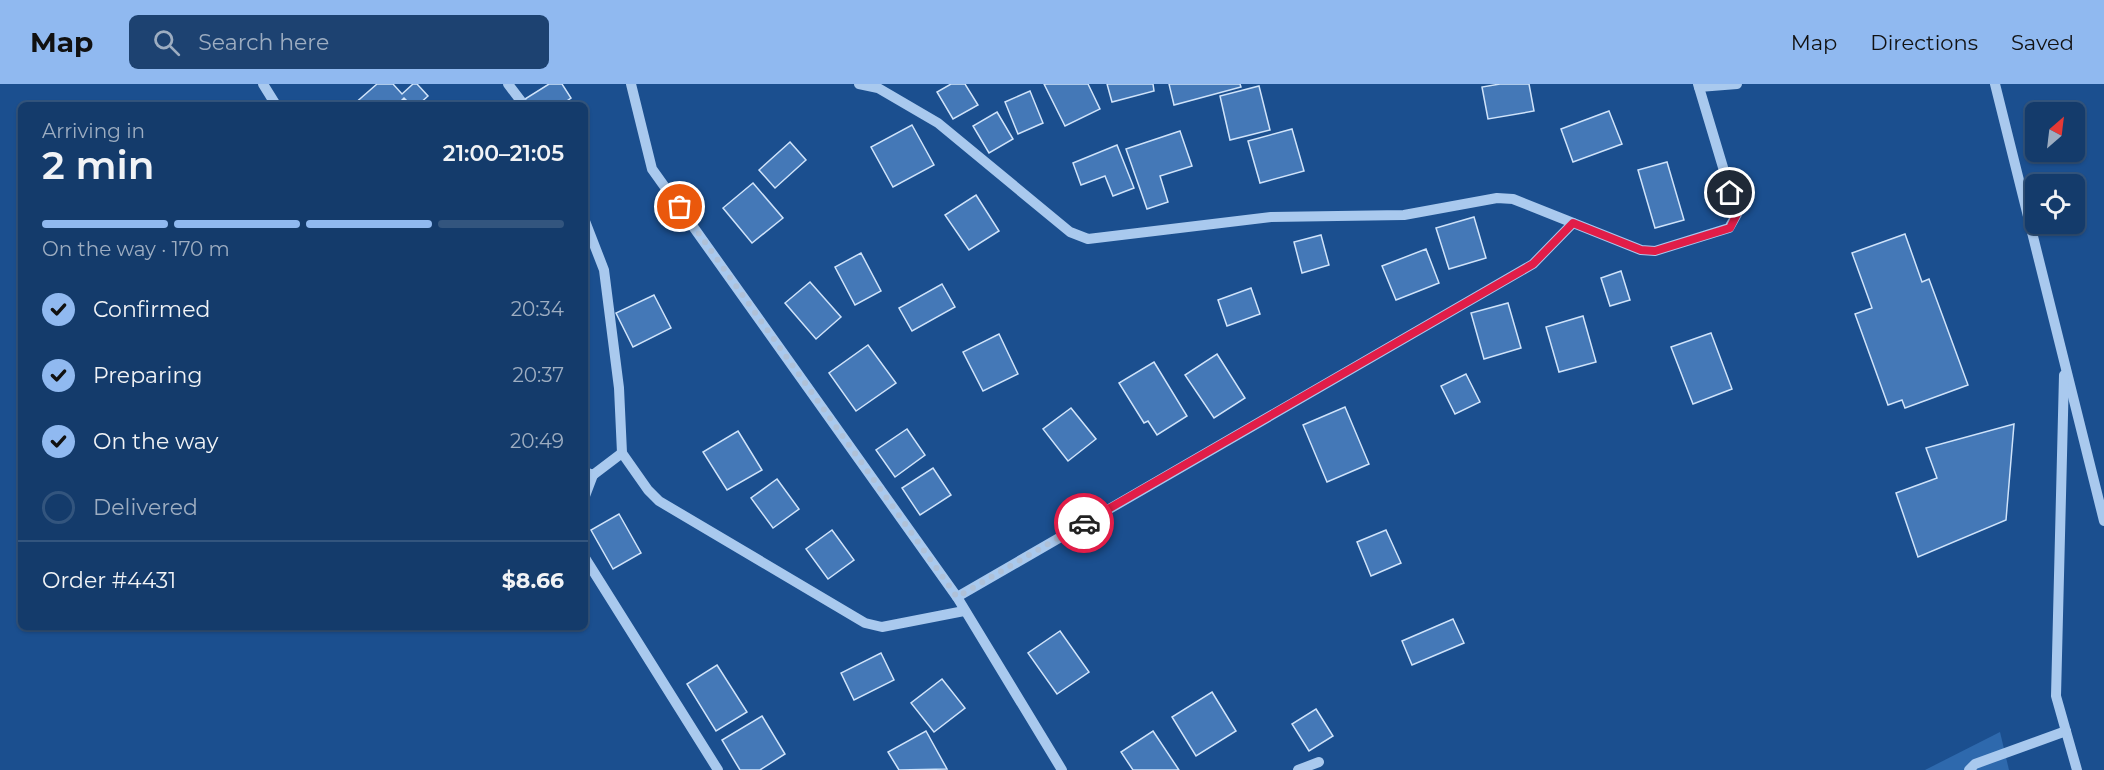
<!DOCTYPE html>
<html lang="en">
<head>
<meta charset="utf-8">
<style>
	:root { --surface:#143b6b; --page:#1d4271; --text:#f1f3f6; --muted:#9dadc1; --line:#33557e; --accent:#90b9f0 }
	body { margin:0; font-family:Montserrat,sans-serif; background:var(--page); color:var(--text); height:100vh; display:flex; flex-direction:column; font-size:22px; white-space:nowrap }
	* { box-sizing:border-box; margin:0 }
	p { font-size:20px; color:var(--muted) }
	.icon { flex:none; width:33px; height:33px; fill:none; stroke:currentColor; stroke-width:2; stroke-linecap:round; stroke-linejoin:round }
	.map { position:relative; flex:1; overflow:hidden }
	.details { position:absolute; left:18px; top:18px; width:570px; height:528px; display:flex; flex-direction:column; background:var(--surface); border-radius:9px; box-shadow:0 2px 4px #0004,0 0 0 2px var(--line) }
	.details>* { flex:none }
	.needle { width:39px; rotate:28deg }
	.fabs { position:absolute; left:2025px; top:18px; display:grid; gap:12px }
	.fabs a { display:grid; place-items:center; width:60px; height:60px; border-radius:9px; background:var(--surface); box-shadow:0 2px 4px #0004,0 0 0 2px var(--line); font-size:30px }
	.pin { position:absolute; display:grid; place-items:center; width:51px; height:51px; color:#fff; margin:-26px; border:3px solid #fff; border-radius:50%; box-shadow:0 2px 6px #0007 }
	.courier { position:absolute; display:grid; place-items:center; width:60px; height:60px; margin:-30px; border:4px solid #e11d48; border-radius:50%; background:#fff; color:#222; box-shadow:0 2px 8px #0007 }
	.headline em { font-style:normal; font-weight:600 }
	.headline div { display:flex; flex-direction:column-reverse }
	.headline { display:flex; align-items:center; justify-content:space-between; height:102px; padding:0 24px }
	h1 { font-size:39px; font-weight:600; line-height:45px }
	.bar { display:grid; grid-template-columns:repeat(4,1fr); gap:9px 6px; align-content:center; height:72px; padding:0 24px }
	.bar i { height:8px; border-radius:4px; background:var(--line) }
	.bar .selected { background:var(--accent) }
	.bar p { grid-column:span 4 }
	.line { display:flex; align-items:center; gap:15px; padding:0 24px; border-top:2px solid var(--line) }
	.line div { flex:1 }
	ol { padding:0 24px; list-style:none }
	li { display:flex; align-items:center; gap:18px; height:66px }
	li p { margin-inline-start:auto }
	li .icon { padding:6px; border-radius:50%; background:var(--accent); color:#111; stroke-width:4 }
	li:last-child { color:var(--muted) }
	li i { width:33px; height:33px; border:3px solid var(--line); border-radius:50% }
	header { display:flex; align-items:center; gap:36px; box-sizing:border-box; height:84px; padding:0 30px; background:var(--accent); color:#111 }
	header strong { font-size:28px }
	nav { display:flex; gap:33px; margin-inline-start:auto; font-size:21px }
	.search { width:420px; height:54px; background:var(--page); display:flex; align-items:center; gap:15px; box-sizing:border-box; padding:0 21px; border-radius:9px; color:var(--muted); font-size:22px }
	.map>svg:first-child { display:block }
	.green { fill:#2e69ad }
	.building { fill:#4478b7; stroke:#cfe3fa; stroke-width:1.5 }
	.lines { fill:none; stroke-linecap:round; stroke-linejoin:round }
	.minor { stroke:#a9c9ee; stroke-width:10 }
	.done { stroke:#afc1d8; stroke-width:6; stroke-dasharray:0 10.8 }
	.route { stroke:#e11d48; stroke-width:8 }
</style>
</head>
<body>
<header>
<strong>Map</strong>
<div class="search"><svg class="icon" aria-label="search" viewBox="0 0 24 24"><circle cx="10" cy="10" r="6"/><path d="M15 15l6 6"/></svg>Search here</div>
<nav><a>Map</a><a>Directions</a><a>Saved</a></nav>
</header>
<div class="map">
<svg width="2104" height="686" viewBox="0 0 2104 686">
	<rect width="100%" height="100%" fill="#1b4f8f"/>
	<polygon class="green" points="2000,648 2009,686 1925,686"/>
	<g class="building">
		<polygon points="377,0 393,0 402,10 413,0 417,0 428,12 418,21 411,21 404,14 397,21 353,21"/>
		<polygon points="549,0 562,0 571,14 561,21 529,21 525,15"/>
		<polygon points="951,0 965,0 978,21 953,35 937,8"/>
		<polygon points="1044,0 1088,0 1100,25 1065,42"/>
		<polygon points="1107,0 1153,0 1154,7 1112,18"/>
		<polygon points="1169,0 1240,0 1241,3 1174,21"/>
		<polygon points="1500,0 1529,0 1534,27 1488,35 1482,3"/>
		<polygon points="1259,2 1270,46 1230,56 1220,12"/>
		<polygon points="1030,7 1043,39 1018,50 1005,18"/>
		<polygon points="1609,27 1622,60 1573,78 1561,45"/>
		<polygon points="997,28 1013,55 989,69 973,42"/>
		<polygon points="912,41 934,81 893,103 871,63"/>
		<polygon points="1292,45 1304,87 1260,99 1248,57"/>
		<polygon points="1180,47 1192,82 1160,92 1168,118 1147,125 1126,65"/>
		<polygon points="790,58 806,76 775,104 759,86"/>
		<polygon points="1117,61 1134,104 1113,112 1105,92 1081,101 1073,79"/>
		<polygon points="1667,78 1684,136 1655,144 1638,86"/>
		<polygon points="753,99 783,134 752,159 723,124"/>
		<polygon points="976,111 999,147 969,166 945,131"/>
		<polygon points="1474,133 1486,174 1449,185 1436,144"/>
		<polygon points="1905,150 1922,198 1929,195 1968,301 1905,324 1902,316 1888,321 1855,230 1872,224 1852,169"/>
		<polygon points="1321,151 1329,181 1302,189 1294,158"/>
		<polygon points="1426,165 1439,199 1396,216 1382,182"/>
		<polygon points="861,169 881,207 855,221 835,183"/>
		<polygon points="1621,187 1630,216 1610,222 1601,194"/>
		<polygon points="810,198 841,233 816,255 785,219"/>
		<polygon points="942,200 955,223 912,247 899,224"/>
		<polygon points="1251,204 1260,230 1227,242 1218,216"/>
		<polygon points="654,211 671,244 633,263 616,229"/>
		<polygon points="1508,219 1521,264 1484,275 1471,229"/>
		<polygon points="1583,232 1596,278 1559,288 1546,243"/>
		<polygon points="1711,249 1732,305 1693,320 1671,263"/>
		<polygon points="999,250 1018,290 983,307 963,268"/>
		<polygon points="868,261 896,299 856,327 829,289"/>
		<polygon points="1217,270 1245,314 1214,334 1185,291"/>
		<polygon points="1154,278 1187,332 1157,351 1148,337 1144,339 1119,299"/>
		<polygon points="1466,290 1480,318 1455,330 1441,302"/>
		<polygon points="1345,323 1369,380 1327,398 1303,341"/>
		<polygon points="1071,324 1096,355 1068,377 1043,345"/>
		<polygon points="2014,340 2006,436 1918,473 1896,409 1937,394 1926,364"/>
		<polygon points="907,345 925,371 895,393 876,366"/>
		<polygon points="738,347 762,386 727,406 703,368"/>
		<polygon points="933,384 951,411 920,431 902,404"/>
		<polygon points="777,395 799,425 773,444 751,414"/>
		<polygon points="619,430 641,469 613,485 591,446"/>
		<polygon points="832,446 854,476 828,495 806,465"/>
		<polygon points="1386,446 1401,479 1371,492 1357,458"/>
		<polygon points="1453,535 1464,559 1412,581 1402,557"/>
		<polygon points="1060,547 1089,588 1057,610 1028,569"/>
		<polygon points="881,569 894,596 854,616 841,589"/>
		<polygon points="717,581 747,628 716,647 687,600"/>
		<polygon points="942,595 965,624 934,648 911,619"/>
		<polygon points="1212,608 1236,647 1196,672 1172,633"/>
		<polygon points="1316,625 1333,652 1309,667 1292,640"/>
		<polygon points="762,632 785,670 760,686 740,686 722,656"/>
		<polygon points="926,647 947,685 899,686 888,668"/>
		<polygon points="1153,647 1179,686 1133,686 1121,668"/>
	</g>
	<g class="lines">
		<g class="minor">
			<polyline points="263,0 276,21"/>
			<polyline points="508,0 524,21"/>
			<polyline points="631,0 652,85 957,513 1062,686"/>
			<polyline points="859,0 878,4 938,39 1070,148 1088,155 1271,133 1404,131 1497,114 1513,115 1641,166 1655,167 1729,144 1737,130 1698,0"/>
			<polyline points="1995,0 2104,437"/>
			<polyline points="1699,3 1737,0"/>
			<polyline points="585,137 604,186 619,304 622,369 648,406 659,417 865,539 882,543 964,527"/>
			<polyline points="2064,291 2056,612 2077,686"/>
			<polyline points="585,388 593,391 622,369"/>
			<polyline points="585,412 593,391"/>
			<polyline points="585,474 718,686"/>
			<polyline points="957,513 1533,180 1573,139"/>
			<polyline points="1298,686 1319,678"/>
			<polyline points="1969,686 1975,680 2066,647"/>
		</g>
	</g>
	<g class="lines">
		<polyline class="done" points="680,123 957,513 1084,439"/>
		<polyline class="route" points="1084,439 1533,180 1573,139 1641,166 1655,167 1730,144 1737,130 1730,109"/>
	</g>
</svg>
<div class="fabs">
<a><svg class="needle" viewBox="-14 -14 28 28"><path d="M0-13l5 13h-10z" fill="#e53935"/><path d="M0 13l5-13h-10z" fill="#9dadc1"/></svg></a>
<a><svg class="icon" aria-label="locate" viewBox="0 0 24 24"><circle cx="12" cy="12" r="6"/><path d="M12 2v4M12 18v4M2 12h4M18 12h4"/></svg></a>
</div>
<div class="pin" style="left:680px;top:123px;background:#ea580c"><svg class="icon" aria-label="bag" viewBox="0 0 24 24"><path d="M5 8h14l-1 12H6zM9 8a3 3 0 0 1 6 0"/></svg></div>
<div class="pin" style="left:1730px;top:109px;background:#1f2937"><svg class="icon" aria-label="home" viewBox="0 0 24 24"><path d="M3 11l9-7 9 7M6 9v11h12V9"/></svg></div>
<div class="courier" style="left:1084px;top:439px"><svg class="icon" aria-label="car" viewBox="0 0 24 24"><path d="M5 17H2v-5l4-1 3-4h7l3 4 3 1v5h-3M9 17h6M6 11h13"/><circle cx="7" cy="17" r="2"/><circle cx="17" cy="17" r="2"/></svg></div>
<section class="details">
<div class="headline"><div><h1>2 min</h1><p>Arriving in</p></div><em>21:00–21:05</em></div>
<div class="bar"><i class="selected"></i><i class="selected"></i><i class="selected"></i><i></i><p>On the way · 170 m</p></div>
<ol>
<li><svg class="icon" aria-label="check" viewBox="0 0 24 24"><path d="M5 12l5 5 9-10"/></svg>Confirmed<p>20:34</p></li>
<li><svg class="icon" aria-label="check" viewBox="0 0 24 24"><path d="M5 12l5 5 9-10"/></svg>Preparing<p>20:37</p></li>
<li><svg class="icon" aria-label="check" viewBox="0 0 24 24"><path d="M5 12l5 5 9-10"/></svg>On the way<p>20:49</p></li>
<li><i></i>Delivered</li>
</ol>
<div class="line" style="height:78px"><div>Order #4431</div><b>$8.66</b></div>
</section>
</div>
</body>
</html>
